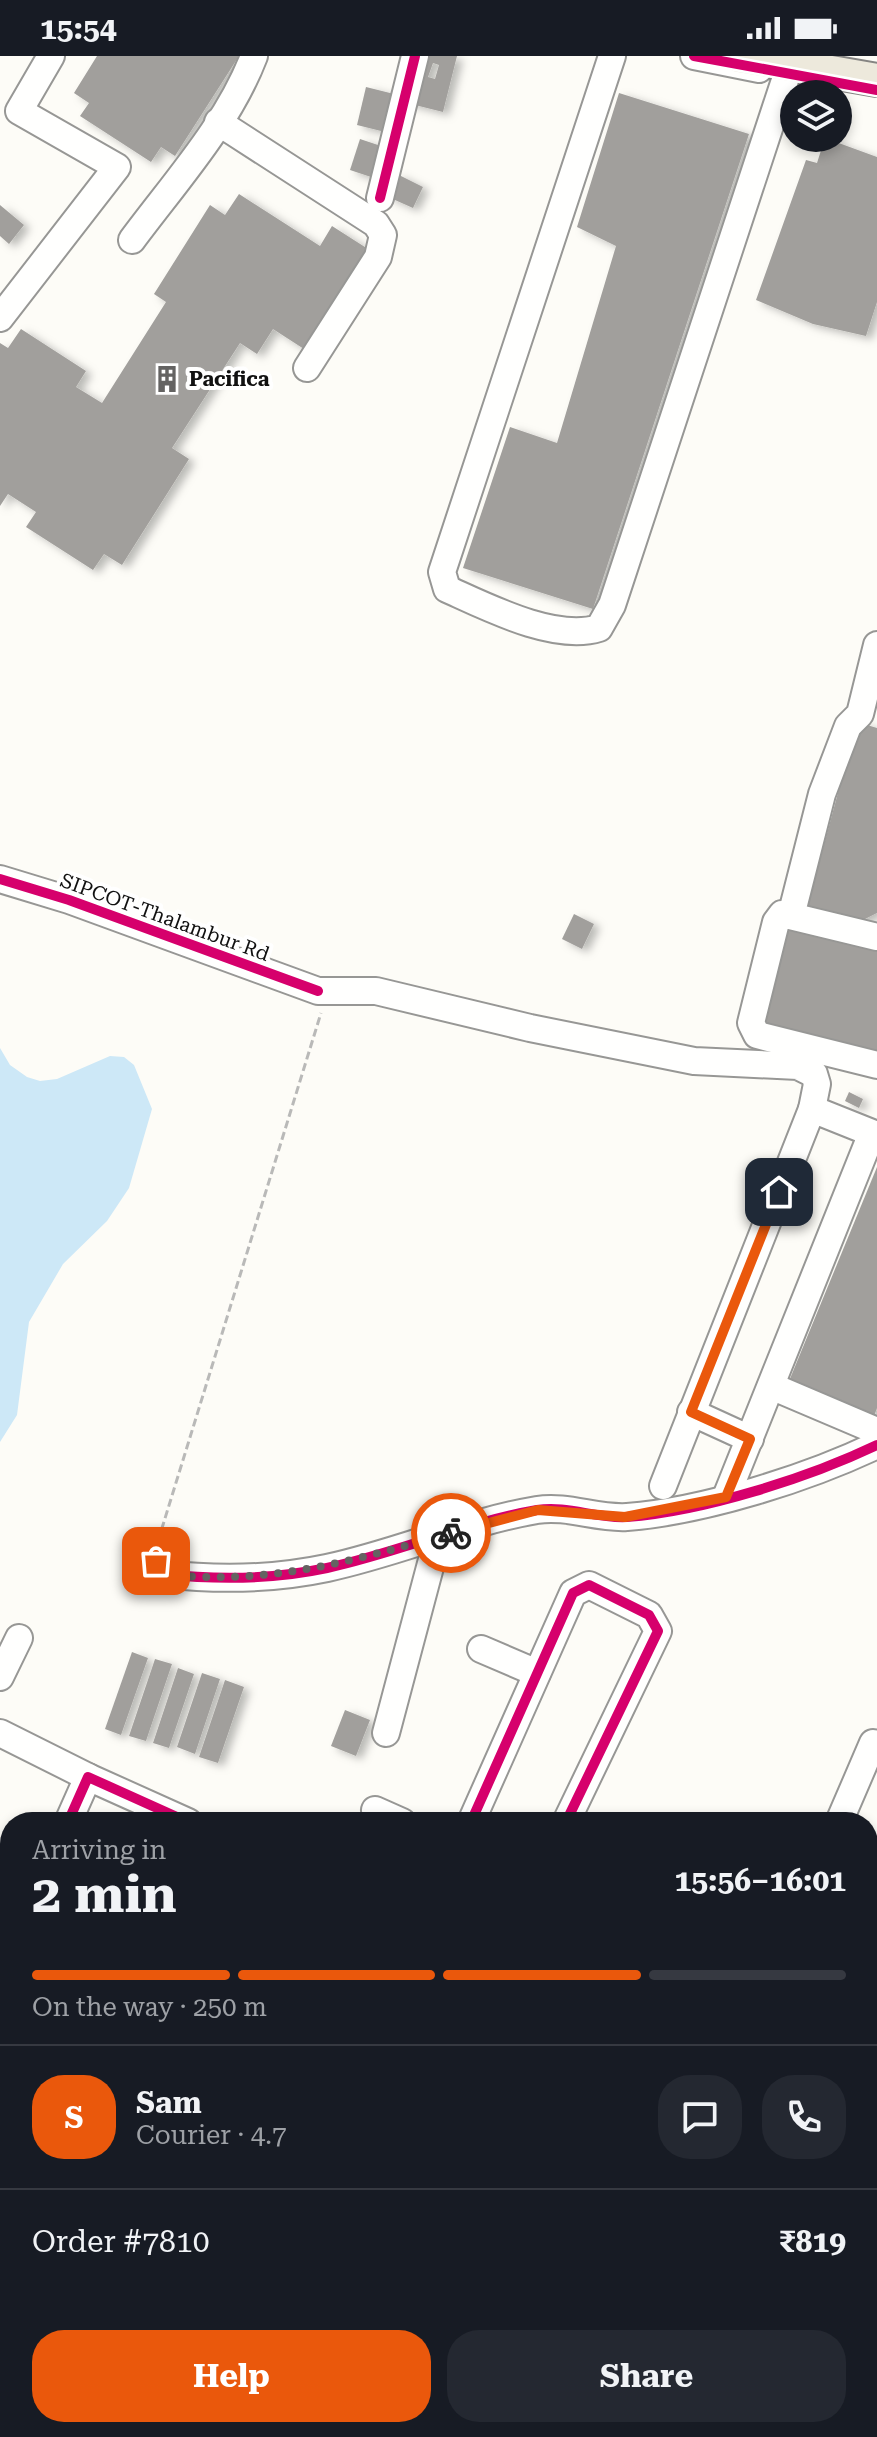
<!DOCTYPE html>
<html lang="en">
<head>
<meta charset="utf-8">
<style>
	:root { --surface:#171b24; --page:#242831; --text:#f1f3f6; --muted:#9ea1a6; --line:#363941; --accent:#ea580c }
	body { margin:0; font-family:"Roboto Serif",serif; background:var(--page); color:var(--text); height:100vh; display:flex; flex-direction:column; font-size:30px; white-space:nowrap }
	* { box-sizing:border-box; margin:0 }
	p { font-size:26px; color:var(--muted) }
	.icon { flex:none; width:44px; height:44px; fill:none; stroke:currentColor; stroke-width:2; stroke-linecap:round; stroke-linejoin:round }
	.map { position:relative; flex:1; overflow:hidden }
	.details { position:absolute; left:0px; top:1756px; width:878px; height:626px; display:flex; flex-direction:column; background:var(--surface); border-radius:32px 32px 0 0; box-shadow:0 4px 12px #0003 }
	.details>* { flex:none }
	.fabs { position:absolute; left:780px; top:24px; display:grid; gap:16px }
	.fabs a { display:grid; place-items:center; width:72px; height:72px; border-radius:50%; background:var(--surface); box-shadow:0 4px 12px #0003; font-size:40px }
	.pin { position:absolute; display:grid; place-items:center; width:68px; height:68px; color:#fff; margin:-34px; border-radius:16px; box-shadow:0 4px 12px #0006 }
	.courier { position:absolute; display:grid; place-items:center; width:80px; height:80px; margin:-40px; border:6px solid #ea580c; border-radius:50%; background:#fff; color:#222; box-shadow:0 2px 10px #0007 }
	.summary em { font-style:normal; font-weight:700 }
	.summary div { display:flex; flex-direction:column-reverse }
	.summary { display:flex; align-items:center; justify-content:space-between; height:136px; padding:0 32px }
	h1 { font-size:52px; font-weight:700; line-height:60px }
	.bar { display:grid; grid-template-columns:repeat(4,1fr); gap:12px 8px; align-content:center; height:96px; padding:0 32px }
	.bar i { height:10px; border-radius:6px; background:var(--line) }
	.bar .current { background:var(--accent) }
	.bar p { grid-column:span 4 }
	.line { display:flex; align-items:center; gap:20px; padding:0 32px; border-top:2px solid var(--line) }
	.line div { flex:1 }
	.round { display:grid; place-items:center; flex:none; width:84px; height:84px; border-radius:32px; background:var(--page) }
	.button { display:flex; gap:16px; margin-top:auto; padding:16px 32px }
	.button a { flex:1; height:92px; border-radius:32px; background:var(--accent); color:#fff; font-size:32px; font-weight:700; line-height:92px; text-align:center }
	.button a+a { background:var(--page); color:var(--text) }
	.status { display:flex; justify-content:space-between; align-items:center; height:56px; padding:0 40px; background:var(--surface); direction:ltr }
	.status svg { height:22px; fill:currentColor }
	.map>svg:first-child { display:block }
	.water { fill:#cde8f7 }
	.building { fill:#a19f9c; fill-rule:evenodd; filter:url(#shadow) }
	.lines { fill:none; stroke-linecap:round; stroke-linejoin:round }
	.minor-casing { stroke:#979795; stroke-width:30 }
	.major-casing { stroke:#858482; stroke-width:36 }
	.path { stroke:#b9b9b8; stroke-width:3; stroke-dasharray:8 4; stroke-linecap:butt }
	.minor { stroke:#fffffe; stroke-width:26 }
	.major { stroke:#ede9dc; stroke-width:32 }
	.cycleway-casing { stroke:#fff; stroke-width:15 }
	.cycleway { stroke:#d6006c; stroke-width:10 }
	.done { stroke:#646362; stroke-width:8; stroke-dasharray:0 14.4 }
	.route { stroke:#ea580c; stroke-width:10 }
	.labels { text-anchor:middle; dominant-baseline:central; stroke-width:8; stroke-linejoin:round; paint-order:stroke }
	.poi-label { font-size:20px; font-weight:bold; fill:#111; stroke:#fff; text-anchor:start }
	.street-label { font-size:20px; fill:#111; stroke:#fff }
</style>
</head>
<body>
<div class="status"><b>15:54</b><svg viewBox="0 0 49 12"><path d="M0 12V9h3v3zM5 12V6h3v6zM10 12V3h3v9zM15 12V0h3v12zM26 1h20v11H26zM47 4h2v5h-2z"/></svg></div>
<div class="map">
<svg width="877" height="2381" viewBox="0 0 877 2381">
	<defs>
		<filter id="shadow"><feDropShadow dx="6" dy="3.5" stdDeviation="4" flood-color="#0004"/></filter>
	</defs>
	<rect width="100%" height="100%" fill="#fdfcf7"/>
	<polygon class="water" points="0,992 10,1009 27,1021 40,1025 57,1023 110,1000 124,1001 134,1009 152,1053 129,1132 107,1165 63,1208 29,1266 17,1359 0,1386"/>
	<g class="building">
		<polygon points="97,0 239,0 175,100 161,91 151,106 80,60 89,47 74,37"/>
		<path d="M418,0H457L443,56L407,47ZM433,7L439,9L435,23L428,21Z"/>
		<polygon points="366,31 398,39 389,77 357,69"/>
		<polygon points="619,37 749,78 593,553 463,512 510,371 557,387 616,190 577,171"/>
		<polygon points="825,82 877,101 877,246 866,280 813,268 756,244 806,104 817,107"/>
		<polygon points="360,83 384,91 374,122 350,114"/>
		<polygon points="397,118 423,131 413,152 386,140"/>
		<polygon points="239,138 320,190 332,170 368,193 304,293 273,273 257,298 240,287 172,392 189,403 122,509 104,498 93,514 26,471 36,456 8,438 0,450 0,287 8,292 21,273 86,315 76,331 102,347 166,246 154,238 210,149 225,159"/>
		<polygon points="0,149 24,169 9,188 0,180"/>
		<polygon points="857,666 877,672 877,857 859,866 807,852"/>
		<polygon points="574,858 594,868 582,893 562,883"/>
		<polygon points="782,865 877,891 877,1004 759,968"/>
		<polygon points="849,1036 863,1043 859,1052 845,1045"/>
		<polygon points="877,1111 877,1352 874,1360 789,1325"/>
		<polygon points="132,1596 148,1602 121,1679 105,1673"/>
		<polygon points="155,1603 172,1608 146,1685 129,1680"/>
		<polygon points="178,1612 194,1618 169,1692 153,1687"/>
		<polygon points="202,1617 220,1623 195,1698 177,1691"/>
		<polygon points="225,1624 244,1631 218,1707 199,1701"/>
		<polygon points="345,1654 370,1664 356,1700 331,1690"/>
		<polygon points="868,1978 877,1983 877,2006 868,2025"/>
		<polygon points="868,2288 877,2292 877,2306 868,2327"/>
		<polygon points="736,2372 849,2372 846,2381 736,2381 733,2380"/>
	</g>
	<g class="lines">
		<g class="minor-casing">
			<g id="minor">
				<path d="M612,0L442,516L447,533C487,551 555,586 599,572L612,549L787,18"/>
				<polyline points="694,0 759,13"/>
				<polyline points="218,66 376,168 383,179 378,201 307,312"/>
				<polyline points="380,142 415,0"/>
				<path d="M132,184C175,126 228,68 254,0"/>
				<polyline points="0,262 117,111 19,55 51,0"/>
				<polyline points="0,823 69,844 318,935 376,935 530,972 694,1005 798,1010 814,1018 817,1028 812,1053"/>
				<polyline points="791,860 822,738 848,670 860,658 877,589"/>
				<polyline points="877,881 782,858 776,866 751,967 757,979 877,1009"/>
				<polyline points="771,1330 877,1375"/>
				<polyline points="691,1356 750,1383"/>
				<polyline points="663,1430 812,1053 872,1077 726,1441"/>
				<path d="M156,1505L164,1518C217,1524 275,1523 327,1512C398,1497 466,1466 537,1454C567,1449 597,1463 627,1461C704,1455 808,1422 877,1389"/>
				<polyline points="481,1593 537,1617"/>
				<polyline points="0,1621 19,1582"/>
				<polyline points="0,1677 88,1721"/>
				<polyline points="386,1677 438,1481"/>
				<polyline points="375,1754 402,1766"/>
				<polyline points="68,1766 88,1721 188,1766"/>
				<polyline points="471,1766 573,1537 589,1529 649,1559 658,1575 566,1766"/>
				<polyline points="839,1766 873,1687"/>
				<polyline points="868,1852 877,1855"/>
				<polyline points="0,1911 10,1890"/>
				<polyline points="0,1940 10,1945"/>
				<polyline points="868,2057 877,2043"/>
				<polyline points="868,2117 877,2121"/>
				<polyline points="868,2269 877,2273"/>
				<polyline points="868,2342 877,2320"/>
				<polyline points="707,2381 711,2372"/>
				<polyline points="852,2381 856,2372"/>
			</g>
		</g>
		<g class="major-casing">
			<polyline id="major" points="739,0 877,24"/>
		</g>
		<polyline class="path" points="158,1485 321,957"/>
		<use href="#minor" class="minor"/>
		<use href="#major" class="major"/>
		<g class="cycleway-casing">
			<g id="cycleway">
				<polyline points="694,0 877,34"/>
				<polyline points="380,142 415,0"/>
				<polyline points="0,823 69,844 318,935"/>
				<path d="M156,1505L164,1518C217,1524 275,1523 327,1512C398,1497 466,1466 537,1454C567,1449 597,1463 627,1461C704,1455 808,1422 877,1389"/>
				<polyline points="68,1766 88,1721 188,1766"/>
				<polyline points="471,1766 573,1537 589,1529 649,1559 658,1575 566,1766"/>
			</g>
		</g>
		<use href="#cycleway" class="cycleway"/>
	</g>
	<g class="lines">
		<path class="done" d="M156,1505L164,1518C267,1530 353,1505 451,1477"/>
		<polyline class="route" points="451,1477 538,1454 625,1461 726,1441 750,1383 691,1356 779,1136"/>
	</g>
	<defs>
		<g id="building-bare" transform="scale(2.16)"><path d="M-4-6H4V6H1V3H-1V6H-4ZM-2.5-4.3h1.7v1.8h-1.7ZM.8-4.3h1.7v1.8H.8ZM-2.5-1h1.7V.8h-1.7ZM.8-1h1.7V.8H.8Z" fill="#646362" stroke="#fff" stroke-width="2.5" paint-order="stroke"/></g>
	</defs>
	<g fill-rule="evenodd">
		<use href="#building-bare" x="167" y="323"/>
	</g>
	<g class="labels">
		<g class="poi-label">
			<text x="189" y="323">Pacifica</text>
		</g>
		<g class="street-label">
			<text transform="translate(165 861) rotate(20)">SIPCOT-Thalambur Rd</text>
		</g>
	</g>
</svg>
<div class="fabs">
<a><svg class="icon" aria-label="layers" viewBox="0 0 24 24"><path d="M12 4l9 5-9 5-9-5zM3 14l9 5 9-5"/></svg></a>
</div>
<div class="pin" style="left:156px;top:1505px;background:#ea580c"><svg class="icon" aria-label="bag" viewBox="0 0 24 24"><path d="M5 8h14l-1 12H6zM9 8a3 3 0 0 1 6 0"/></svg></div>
<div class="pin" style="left:779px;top:1136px;background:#1f2937"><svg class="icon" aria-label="home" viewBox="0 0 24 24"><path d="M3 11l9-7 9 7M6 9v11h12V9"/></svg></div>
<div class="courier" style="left:451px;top:1477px"><svg class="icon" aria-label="bike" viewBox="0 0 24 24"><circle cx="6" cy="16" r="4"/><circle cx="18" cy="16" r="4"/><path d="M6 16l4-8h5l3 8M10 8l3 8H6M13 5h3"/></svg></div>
<section class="details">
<div class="summary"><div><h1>2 min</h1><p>Arriving in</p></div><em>15:56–16:01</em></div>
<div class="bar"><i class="current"></i><i class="current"></i><i class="current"></i><i></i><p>On the way · 250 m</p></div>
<div class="line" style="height:144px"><b class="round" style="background:var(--accent);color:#fff">S</b><div><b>Sam</b><p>Courier · 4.7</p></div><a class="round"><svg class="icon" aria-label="chat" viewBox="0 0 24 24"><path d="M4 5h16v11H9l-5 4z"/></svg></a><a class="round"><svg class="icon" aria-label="phone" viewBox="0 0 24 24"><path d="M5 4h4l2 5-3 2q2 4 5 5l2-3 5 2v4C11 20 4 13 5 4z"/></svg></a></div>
<div class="line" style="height:104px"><div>Order #7810</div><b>₹819</b></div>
<div class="button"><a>Help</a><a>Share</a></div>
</section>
</div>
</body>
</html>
